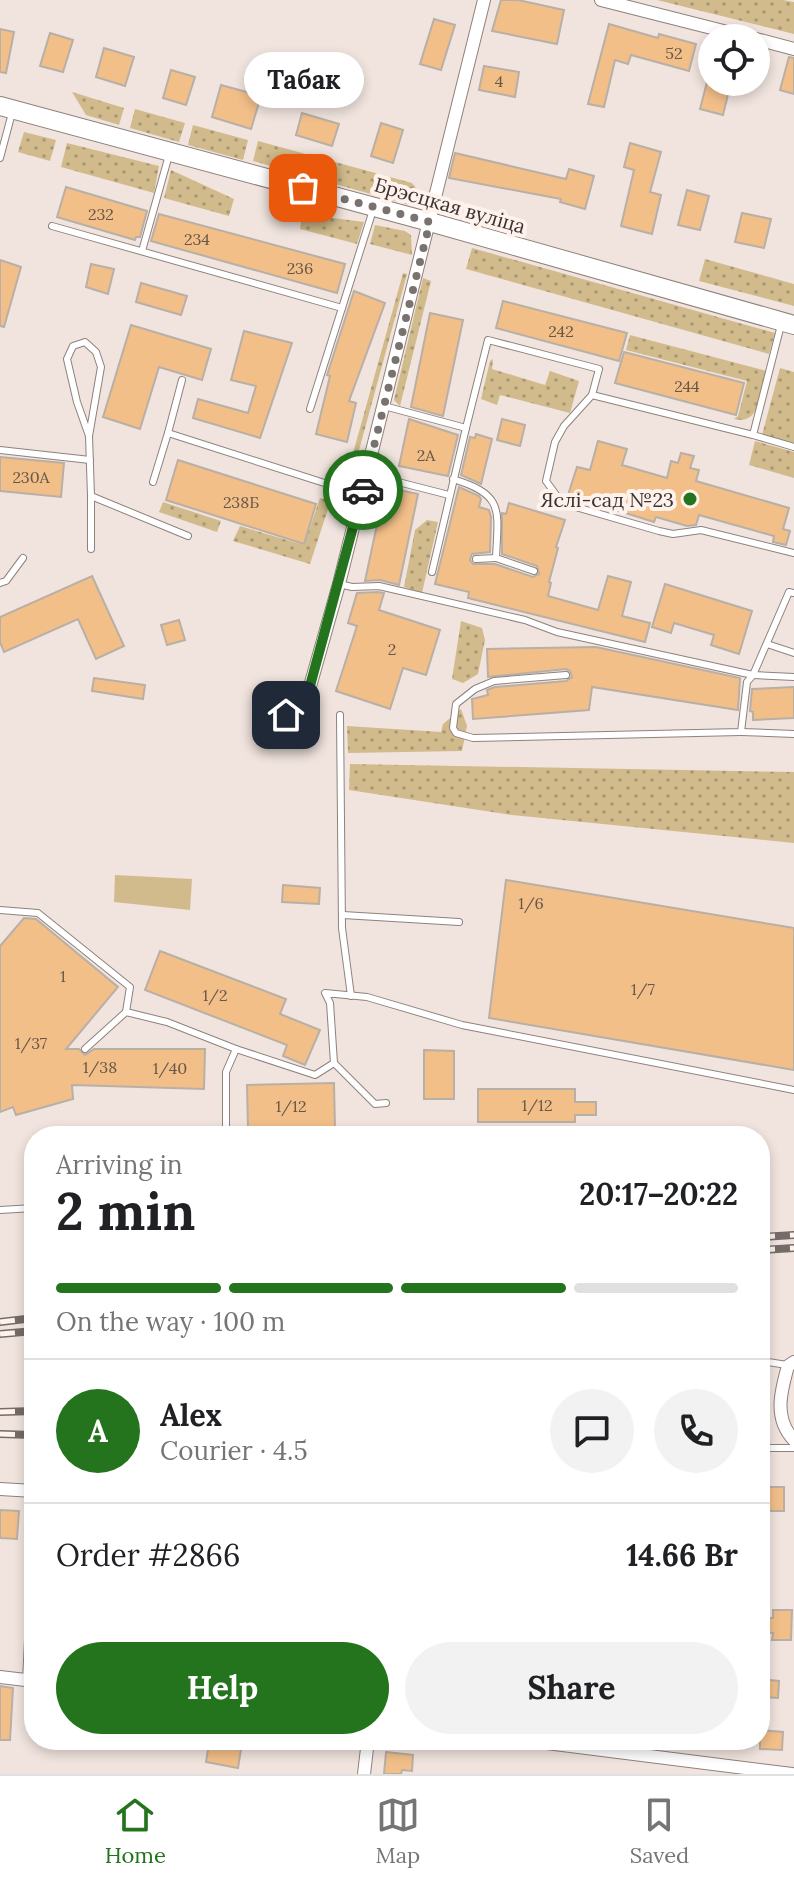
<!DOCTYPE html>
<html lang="en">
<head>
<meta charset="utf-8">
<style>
	:root { --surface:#fff; --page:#f2f2f2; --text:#202124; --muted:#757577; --line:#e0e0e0; --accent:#23741d }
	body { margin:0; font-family:Lora,serif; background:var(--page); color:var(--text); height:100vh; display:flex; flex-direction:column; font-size:30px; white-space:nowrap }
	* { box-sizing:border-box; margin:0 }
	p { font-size:26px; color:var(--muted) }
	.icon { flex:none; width:44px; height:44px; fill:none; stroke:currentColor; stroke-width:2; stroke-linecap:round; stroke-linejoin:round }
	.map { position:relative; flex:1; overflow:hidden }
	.panel { position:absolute; left:24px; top:1126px; width:746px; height:624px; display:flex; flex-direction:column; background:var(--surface); border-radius:32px; box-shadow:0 4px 12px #0003 }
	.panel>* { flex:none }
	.fabs { position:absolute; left:698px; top:24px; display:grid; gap:16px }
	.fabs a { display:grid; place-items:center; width:72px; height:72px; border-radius:50%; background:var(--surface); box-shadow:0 4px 12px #0003; font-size:40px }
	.pin { position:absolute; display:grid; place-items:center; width:68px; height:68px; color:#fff; margin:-34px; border-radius:16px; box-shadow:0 4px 12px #0006 }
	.courier { position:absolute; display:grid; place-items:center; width:80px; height:80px; margin:-40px; border:6px solid #23741d; border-radius:50%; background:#fff; color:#222; box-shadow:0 2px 10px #0007 }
	.bubble { position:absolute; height:56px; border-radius:28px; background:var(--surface); box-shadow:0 4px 12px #0003; font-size:26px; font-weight:800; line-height:56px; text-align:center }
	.headline em { font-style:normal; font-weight:800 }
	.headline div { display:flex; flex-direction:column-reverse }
	.headline { display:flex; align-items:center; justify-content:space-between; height:136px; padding:0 32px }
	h1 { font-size:52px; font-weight:800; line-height:60px }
	.bar { display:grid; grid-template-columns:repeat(4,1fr); gap:12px 8px; align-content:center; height:96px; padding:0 32px }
	.bar i { height:10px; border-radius:6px; background:var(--line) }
	.bar .selected { background:var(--accent) }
	.bar p { grid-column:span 4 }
	.line { display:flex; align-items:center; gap:20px; padding:0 32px; border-top:2px solid var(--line) }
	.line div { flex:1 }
	.round { display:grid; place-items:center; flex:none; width:84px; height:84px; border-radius:42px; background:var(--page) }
	.cta { display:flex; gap:16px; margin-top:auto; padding:16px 32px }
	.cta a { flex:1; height:92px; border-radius:48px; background:var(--accent); color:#fff; font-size:32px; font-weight:800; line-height:92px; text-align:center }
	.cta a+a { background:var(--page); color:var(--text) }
	.tabs { display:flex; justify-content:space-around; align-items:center; height:112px; border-top:2px solid var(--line); background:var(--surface); font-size:22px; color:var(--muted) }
	.tabs a { display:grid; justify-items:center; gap:4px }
	.tabs .selected { color:var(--accent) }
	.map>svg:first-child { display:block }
	.green { fill:url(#green-dots) }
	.pitch { fill:#d1bb8c }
	.building { fill:#f2bf89; stroke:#b8afa6; stroke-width:2 }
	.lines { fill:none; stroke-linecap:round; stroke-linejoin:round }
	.lane-casing { stroke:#8e827d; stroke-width:8 }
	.street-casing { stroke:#8e827d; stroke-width:14 }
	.secondary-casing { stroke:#8e827d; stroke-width:20 }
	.lane { stroke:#fff; stroke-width:6 }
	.street { stroke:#fff; stroke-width:12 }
	.secondary { stroke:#fff; stroke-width:18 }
	.rail-casing { stroke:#746c69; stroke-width:8 }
	.rail { stroke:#fff1eb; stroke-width:5; stroke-dasharray:15; stroke-linecap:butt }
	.done { stroke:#79726e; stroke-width:8; stroke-dasharray:0 14.4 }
	.route { stroke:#23741d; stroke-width:10 }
	.poi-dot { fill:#23741d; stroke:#fff1eb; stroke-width:3 }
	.labels { text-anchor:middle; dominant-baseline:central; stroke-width:8; stroke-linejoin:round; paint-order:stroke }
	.number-label { font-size:16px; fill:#675748 }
	.street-label { font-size:20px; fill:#393432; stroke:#fff1eb }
	.poi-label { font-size:20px; fill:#393432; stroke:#fff1eb; text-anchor:end }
</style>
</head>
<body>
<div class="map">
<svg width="794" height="1774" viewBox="0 0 794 1774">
	<defs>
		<pattern id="green-dots" width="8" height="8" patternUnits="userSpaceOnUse" patternTransform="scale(2)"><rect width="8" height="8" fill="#d1bb8c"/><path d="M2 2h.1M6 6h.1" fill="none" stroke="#ab9973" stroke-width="1.8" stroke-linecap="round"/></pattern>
	</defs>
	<rect width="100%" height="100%" fill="#f1e4de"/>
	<g class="green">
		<polygon points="657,0 783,0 794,2 794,34"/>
		<polygon points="72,92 124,108 119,125 86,115"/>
		<polygon points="135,109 185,123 179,142 130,128"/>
		<polygon points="193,125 248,140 243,160 188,145"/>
		<polygon points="24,132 56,140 50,161 18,152"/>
		<polygon points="258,141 412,183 421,194 410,205 253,161"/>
		<polygon points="67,143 159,166 154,193 61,167"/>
		<polygon points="171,170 234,199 229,216 164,198"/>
		<polygon points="302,214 364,222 357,244 300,229"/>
		<polygon points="375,225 405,231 411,235 412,255 370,244"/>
		<polygon points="472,248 775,333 769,354 466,269"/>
		<polygon points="705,259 794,284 794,306 699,281"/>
		<polygon points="403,273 407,274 352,476 347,475"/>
		<polygon points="423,278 431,281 400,406 394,400"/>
		<path d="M630,335L767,371C762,389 761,426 734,419L738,416L747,381L626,350Z"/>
		<polygon points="493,359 492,369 545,385 550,371 579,381 570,413 500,395 497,405 481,399 490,361"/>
		<polygon points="780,368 794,372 794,443 762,435"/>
		<polygon points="755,441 794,452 794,478 749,465"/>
		<polygon points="320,498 331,500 310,564 233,541 240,526 304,545"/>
		<polygon points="163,502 221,521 217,532 159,512"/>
		<polygon points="427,520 438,522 422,593 404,587 415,530"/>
		<polygon points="461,621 482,628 485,640 478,674 463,683 452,679"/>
		<polygon points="461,709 467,726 462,751 348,753 347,726 441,732 443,724"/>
		<polygon points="350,764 794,772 794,843 512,815 349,790"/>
	</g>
	<polygon class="pitch" points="115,875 192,879 190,910 114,902"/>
	<g class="building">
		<polygon points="501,0 518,0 564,10 557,44 492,31"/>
		<polygon points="434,19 455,25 441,70 420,64"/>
		<polygon points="609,24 658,38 659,34 696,44 689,71 631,55 628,64 615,60 604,107 588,104"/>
		<polygon points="0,29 14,32 6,73 0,72"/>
		<polygon points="50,33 73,40 63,72 40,66"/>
		<polygon points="104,48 134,57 125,86 96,77"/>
		<polygon points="789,57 794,58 794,94 780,90"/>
		<polygon points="484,66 519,72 515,97 479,90"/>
		<polygon points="171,70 195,77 186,105 163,98"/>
		<polygon points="707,82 731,82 723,115 700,109"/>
		<polygon points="221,85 261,96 251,129 212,117"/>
		<polygon points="302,113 339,124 332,146 296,135"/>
		<polygon points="381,123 403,130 393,163 371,156"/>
		<polygon points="630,143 661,152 650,192 661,195 652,234 621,226 634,170 624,167"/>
		<polygon points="455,153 566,179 569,169 594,176 585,209 560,202 561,199 449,178"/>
		<polygon points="66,187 147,211 140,237 136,237 135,240 57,217"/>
		<polygon points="687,190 709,196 700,230 678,225"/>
		<polygon points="742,213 771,219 764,248 735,242"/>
		<polygon points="159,214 345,264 337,293 151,241"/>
		<polygon points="0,260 21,267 4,327 0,326"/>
		<polygon points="91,264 114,269 108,294 86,287"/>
		<polygon points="141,283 187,296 181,315 136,302"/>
		<polygon points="354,291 385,303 349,401 356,403 347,442 316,434 330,376 327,375"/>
		<polygon points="503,301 627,333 619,361 496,328"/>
		<polygon points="430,313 463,320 443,416 411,407"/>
		<polygon points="131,325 211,349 202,380 159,367 140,429 103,417"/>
		<polygon points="244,331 292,343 260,438 193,418 198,399 248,413 256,386 231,380"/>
		<polygon points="624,352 744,383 736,415 615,383"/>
		<polygon points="409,419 458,435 448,476 399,466"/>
		<polygon points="502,419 525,425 520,446 497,440"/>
		<polygon points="476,434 492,439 481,484 461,475 470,437 475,438"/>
		<polygon points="598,441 627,449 622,465 667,478 671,461 678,463 681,453 694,456 690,468 699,470 696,481 789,508 783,529 790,531 786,545 773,542 774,536 699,515 696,525 687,526 656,517 654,522 568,495 577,467 590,470"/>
		<polygon points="0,457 64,463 61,497 0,491"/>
		<polygon points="178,460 316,504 304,544 166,500"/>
		<polygon points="385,487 418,494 399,585 380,580 365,581"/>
		<polygon points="459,487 479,496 481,499 479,507 489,510 491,517 490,552 472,554 470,560 473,564 495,564 533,577 539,574 537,566 502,554 502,513 506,514 509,503 565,520 556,547 558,548 549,582 551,583 548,596 598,610 608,576 631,582 622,616 650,623 645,642 468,598 469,592 435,584"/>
		<polygon points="92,576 124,646 96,659 78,619 4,652 0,642 0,617"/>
		<polygon points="665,584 752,611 739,654 711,645 714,635 674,623 671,633 652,627"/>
		<polygon points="378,592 384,593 379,610 440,630 426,675 403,668 390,709 336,691 357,626 348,623 357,593"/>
		<polygon points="179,620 185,640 167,645 161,625"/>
		<polygon points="596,647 740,678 738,710 592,687 589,710 473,719 472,699 488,695 487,690 495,687 566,681 572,677 570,671 566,669 488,677 487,649"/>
		<polygon points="94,678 145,685 143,699 92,691"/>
		<polygon points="794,687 794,718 753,720 753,712 750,711 752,689"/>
		<polygon points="506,880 794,928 794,1070 489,1018"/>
		<polygon points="283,885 320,888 319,904 282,902"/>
		<polygon points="24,918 36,919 118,987 66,1049 79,1049 85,1055 94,1049 205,1049 204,1089 72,1085 73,1099 16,1115 13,1107 0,1112 0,946"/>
		<polygon points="160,951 286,999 280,1014 320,1030 305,1065 283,1056 287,1045 145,990"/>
		<polygon points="424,1050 454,1051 454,1099 424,1099"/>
		<polygon points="334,1083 335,1128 248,1129 247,1085"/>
		<polygon points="478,1089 575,1089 575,1102 596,1102 596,1115 575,1115 575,1122 478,1122"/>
		<rect x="760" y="1487" width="24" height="24"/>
		<polygon points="0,1510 19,1511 17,1539 0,1538"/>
		<polygon points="773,1610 792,1610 791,1640 772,1640 773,1633 760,1632 760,1618 773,1618"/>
		<polygon points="760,1679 779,1681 778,1698 760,1697"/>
		<polygon points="0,1686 13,1688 10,1740 0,1740"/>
		<polygon points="760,1730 783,1732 782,1750 760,1749"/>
		<polygon points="209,1743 241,1749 238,1768 206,1762"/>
		<polygon points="386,1752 413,1755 412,1771 402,1770 401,1774 384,1774"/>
	</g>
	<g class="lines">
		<g class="lane-casing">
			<g id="lane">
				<polyline points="0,158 12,113"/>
				<polyline points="52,226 342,308"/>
				<polyline points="142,251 169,155"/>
				<polyline points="781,325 753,435 794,447"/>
				<polyline points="592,395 753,435"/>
				<polyline points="384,406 466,428 488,340 599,369 592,395 564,426 555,442 546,481 562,503 659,531 673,534 701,530 794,553"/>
				<polyline points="310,409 373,210"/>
				<polyline points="168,433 182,380"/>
				<polyline points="89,436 77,402 67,359 73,346 85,342 96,352 101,367 89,436 91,496 188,536"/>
				<polyline points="0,450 90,460"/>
				<polyline points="367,474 449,495"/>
				<path d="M453,479C505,495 498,510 496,558L534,571"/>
				<polyline points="153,482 168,433 362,495"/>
				<polyline points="91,496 91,549"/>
				<polyline points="476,559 496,558"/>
				<polyline points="432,572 466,428"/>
				<polyline points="0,583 6,581 23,558"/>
				<polyline points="339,584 352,587 379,586 525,620 557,632 753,675 794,677"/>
				<polyline points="767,644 794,653"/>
				<polyline points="566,675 494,681 475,689 456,704 453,728 456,733 473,738 741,732 747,682 753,675 789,592 794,593"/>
				<polyline points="340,715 342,928 351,996"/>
				<polyline points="741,732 794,734"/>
				<polyline points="0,910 38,913 130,987 126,1012"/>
				<polyline points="343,915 459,922"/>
				<polyline points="85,1049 126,1012 167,1022 236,1049"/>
				<polyline points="334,1063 375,1104 386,1103"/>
				<polyline points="226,1136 226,1072 236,1049 315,1075 334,1063 330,1003 325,993 367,997 462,1025 794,1090"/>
				<polyline points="0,1210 34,1208"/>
				<polyline points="760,1366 768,1362 787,1365"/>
				<polyline points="760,1448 794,1448"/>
			</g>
		</g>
		<g class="street-casing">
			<g id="street">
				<polyline points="601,0 751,38"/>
				<polyline points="756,39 794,49"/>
				<polyline points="286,715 300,700 307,697 339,584 484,0"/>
				<path d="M794,1362L788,1366C781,1391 773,1418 794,1440"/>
				<polyline points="0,1489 34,1491"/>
				<polyline points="0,1677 34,1681"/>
				<polyline points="29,1681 34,1577"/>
				<polyline points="523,1740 792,1774"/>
				<polyline points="364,1774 368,1740"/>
			</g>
		</g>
		<g class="secondary-casing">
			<polyline id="secondary" points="0,106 430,222 794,325"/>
		</g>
		<use href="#lane" class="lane"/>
		<use href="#street" class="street"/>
		<use href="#secondary" class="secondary"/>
		<g class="rail-casing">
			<g id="rail">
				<polyline points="760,1237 794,1235"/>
				<polyline points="760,1250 794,1248"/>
				<polyline points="0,1322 34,1318"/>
				<polyline points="0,1334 34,1331"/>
				<polyline points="0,1412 34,1411"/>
				<polyline points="0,1434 34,1435"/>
			</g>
		</g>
		<use href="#rail" class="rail"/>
	</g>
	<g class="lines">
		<polyline class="done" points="303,188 430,222 363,490"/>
		<polyline class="route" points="286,715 300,700 307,697 363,490"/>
	</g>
	<circle class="poi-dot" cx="690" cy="499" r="8"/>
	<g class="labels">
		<g class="number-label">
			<text x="674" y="53">52</text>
			<text x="499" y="81">4</text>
			<text x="101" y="214">232</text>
			<text x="197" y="239">234</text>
			<text x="300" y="268">236</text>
			<text x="561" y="331">242</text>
			<text x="687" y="386">244</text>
			<text x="426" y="455">2А</text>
			<text x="31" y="477">230А</text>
			<text x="241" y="502">238Б</text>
			<text x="392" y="649">2</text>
			<text x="531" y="903">1/6</text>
			<text x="63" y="976">1</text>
			<text x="643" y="989">1/7</text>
			<text x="215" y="995">1/2</text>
			<text x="31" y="1043">1/37</text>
			<text x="100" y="1067">1/38</text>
			<text x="170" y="1068">1/40</text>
			<text x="537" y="1105">1/12</text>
			<text x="291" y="1106">1/12</text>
		</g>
		<g class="street-label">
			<text transform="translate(450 205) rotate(16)">Брэсцкая вуліца</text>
		</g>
		<g class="poi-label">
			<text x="674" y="499">Яслі-сад №23</text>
		</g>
	</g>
</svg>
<div class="fabs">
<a><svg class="icon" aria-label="locate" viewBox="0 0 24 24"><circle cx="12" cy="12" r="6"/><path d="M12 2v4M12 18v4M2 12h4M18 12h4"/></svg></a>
</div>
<div class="pin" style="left:303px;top:188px;background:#ea580c"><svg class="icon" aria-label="bag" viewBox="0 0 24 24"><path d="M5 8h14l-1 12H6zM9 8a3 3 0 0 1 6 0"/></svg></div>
<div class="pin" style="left:286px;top:715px;background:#1f2937"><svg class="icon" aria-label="home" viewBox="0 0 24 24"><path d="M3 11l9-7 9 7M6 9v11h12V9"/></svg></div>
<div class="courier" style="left:363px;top:490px"><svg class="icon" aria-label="car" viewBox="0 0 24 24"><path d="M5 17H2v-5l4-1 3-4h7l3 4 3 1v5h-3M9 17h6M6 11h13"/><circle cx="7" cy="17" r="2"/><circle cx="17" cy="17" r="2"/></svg></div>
<div class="bubble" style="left:244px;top:52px;width:120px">Табак</div>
<section class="panel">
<div class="headline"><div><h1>2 min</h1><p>Arriving in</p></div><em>20:17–20:22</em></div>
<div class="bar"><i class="selected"></i><i class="selected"></i><i class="selected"></i><i></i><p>On the way · 100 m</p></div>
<div class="line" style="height:144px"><b class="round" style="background:var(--accent);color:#fff">A</b><div><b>Alex</b><p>Courier · 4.5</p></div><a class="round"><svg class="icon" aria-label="chat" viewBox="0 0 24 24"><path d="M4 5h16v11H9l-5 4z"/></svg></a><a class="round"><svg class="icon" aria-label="phone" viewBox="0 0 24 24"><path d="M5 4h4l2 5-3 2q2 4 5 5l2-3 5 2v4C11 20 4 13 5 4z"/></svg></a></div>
<div class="line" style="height:104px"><div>Order #2866</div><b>14.66 Br</b></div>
<div class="cta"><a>Help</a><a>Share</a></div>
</section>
</div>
<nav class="tabs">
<a class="selected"><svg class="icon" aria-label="home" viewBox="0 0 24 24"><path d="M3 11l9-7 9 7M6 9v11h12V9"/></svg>Home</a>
<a><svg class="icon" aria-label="map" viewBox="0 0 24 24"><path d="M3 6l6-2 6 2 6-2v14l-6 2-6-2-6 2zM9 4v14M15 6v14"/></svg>Map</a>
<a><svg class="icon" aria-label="saved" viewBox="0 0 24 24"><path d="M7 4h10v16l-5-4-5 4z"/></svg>Saved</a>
</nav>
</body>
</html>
